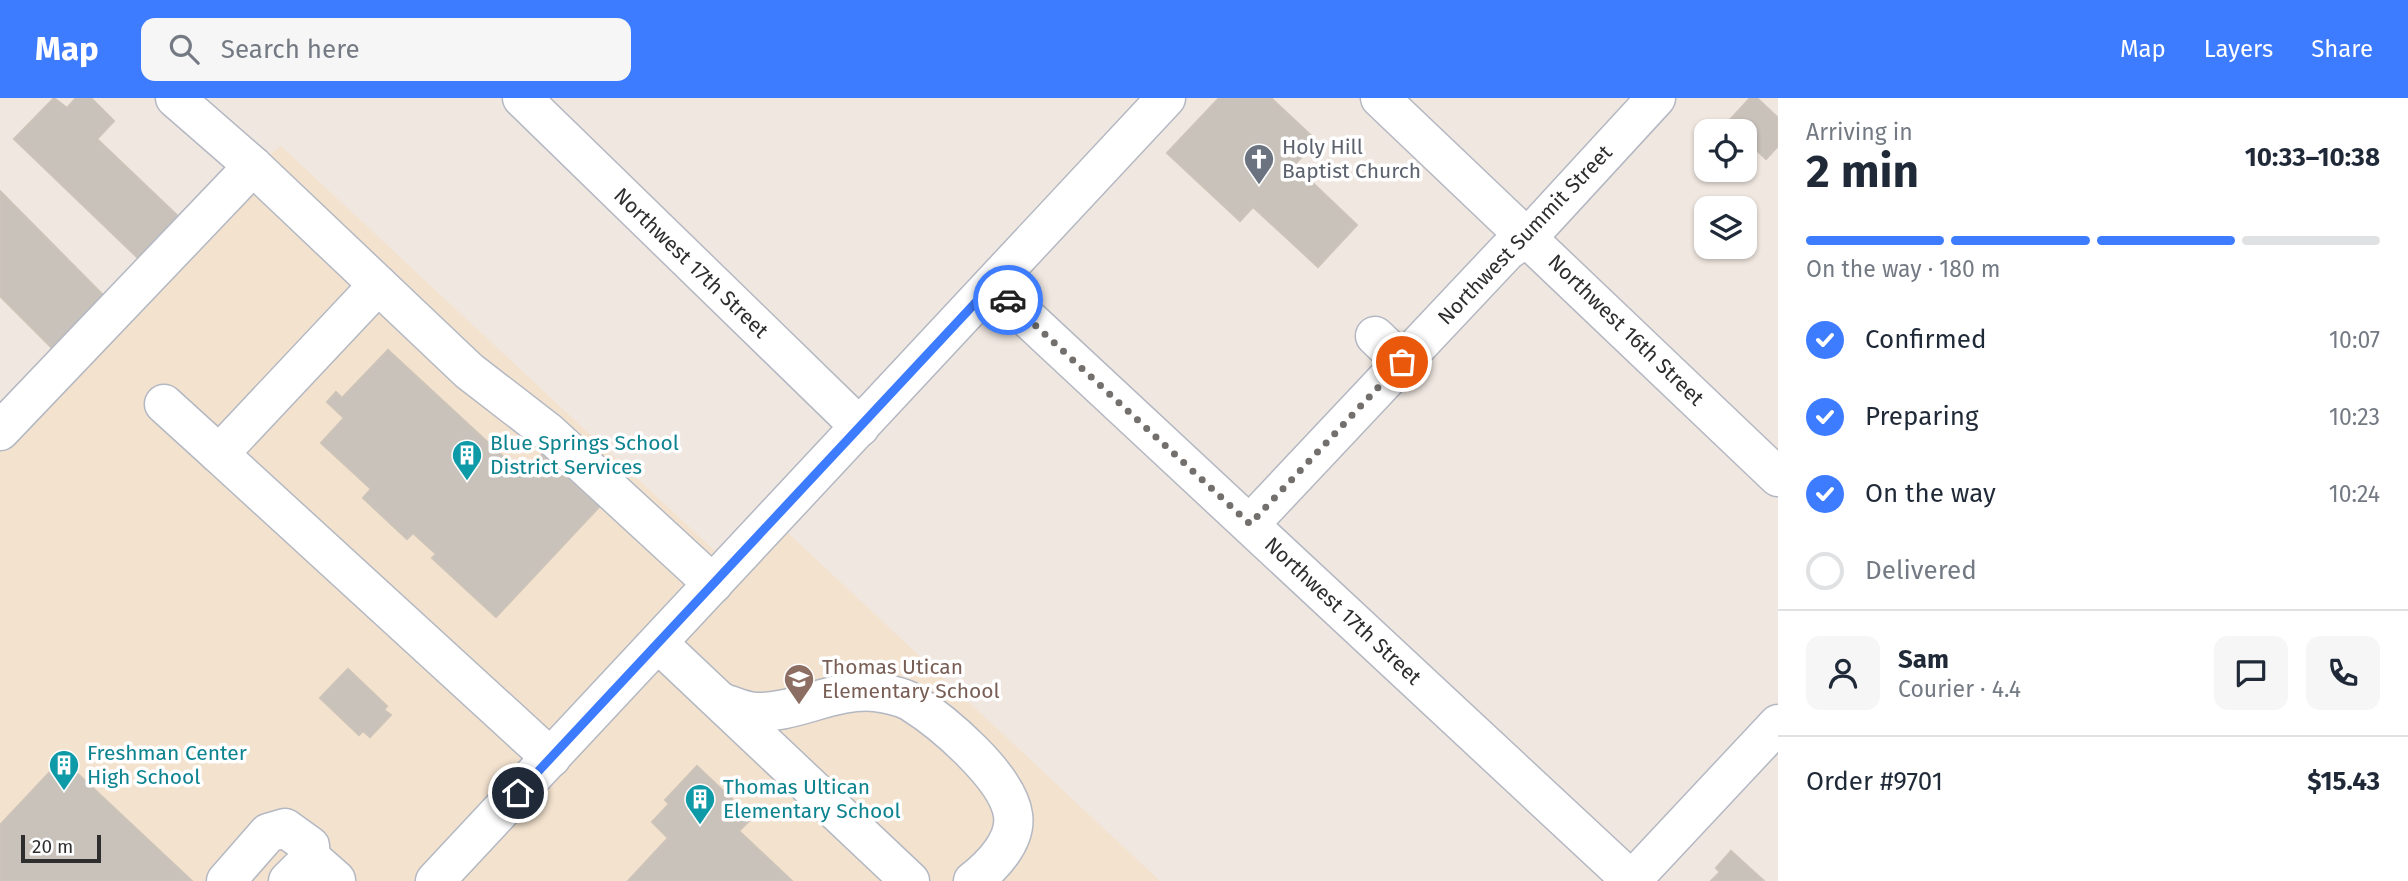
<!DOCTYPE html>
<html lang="en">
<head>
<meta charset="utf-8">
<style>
	:root { --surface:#fff; --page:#f6f6f7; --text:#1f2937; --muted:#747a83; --line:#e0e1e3; --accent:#3e7cff }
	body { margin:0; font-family:"Fira Sans",sans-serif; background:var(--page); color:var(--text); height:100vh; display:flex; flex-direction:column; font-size:26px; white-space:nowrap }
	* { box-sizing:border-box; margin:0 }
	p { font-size:23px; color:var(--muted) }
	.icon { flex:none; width:38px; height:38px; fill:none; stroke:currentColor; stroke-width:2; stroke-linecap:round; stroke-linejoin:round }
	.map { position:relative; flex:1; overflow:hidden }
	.drawer { display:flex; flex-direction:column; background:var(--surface); width:630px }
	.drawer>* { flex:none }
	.tools { position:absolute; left:1694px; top:21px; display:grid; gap:14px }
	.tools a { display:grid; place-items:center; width:63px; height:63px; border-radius:14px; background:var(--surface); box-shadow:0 2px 5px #0004; font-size:35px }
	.scale { position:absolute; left:21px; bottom:18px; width:80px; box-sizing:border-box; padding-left:7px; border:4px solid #2e2e2e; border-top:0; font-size:19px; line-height:24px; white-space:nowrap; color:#2e2e2e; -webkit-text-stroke:5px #fff; paint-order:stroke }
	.pin { position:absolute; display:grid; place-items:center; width:60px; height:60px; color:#fff; margin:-30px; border:4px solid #fff; border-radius:50%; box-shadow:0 2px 7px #0007 }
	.courier { position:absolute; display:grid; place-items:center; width:70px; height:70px; margin:-35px; border:5px solid #3e7cff; border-radius:50%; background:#fff; color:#222; box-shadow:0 2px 9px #0007 }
	.headline em { font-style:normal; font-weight:700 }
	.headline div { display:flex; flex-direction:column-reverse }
	.headline { display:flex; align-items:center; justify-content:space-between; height:119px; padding:0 28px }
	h1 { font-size:46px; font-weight:700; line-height:52px }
	.bar { display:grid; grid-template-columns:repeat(4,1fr); gap:10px 7px; align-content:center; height:84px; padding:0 28px }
	.bar i { height:9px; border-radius:5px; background:var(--line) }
	.bar .active { background:var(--accent) }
	.bar p { grid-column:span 4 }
	.line { display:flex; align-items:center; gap:18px; padding:0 28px; border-top:2px solid var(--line) }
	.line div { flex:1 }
	.round { display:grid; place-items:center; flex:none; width:74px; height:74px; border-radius:14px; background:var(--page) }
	ol { padding:0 28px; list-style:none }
	li { display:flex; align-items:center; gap:21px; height:77px }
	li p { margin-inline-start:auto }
	li .icon { padding:7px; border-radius:50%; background:var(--accent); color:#fff; stroke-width:4 }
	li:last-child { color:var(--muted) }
	li i { width:38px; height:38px; border:4px solid var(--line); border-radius:50% }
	header { display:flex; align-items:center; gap:42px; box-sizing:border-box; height:98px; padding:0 35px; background:var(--accent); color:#fff }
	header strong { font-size:33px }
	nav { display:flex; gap:38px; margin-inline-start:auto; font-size:24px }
	.search { width:490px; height:63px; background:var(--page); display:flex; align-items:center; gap:18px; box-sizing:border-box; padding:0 24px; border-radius:14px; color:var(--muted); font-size:26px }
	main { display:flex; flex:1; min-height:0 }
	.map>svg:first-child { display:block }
	.education { fill:#f3e2ce }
	.building { fill:#c8c2bb; stroke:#ccc3b9; stroke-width:2 }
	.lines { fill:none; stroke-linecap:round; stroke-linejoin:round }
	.minor-casing { stroke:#b4b8c2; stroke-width:41 }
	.minor { stroke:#fff; stroke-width:38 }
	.done { stroke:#726f6c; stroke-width:7; stroke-dasharray:0 12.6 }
	.route { stroke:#3e7cff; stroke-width:9 }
	.labels { text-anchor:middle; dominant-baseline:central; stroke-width:7; stroke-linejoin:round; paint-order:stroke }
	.worship-label { font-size:21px; fill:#5b616d; stroke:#fff; text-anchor:start }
	.street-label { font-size:21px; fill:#2e2e2e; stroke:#fff }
	.culture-label { font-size:21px; fill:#0d838f; stroke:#fff; text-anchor:start }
	.education-label { font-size:21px; fill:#785e54; stroke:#fff; text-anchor:start }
</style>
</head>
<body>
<header>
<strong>Map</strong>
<div class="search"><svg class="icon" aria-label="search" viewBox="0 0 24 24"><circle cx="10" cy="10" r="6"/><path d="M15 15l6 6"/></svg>Search here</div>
<nav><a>Map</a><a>Layers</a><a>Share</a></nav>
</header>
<main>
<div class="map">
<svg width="1778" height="783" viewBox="0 0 1778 783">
	<rect width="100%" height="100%" fill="#f0e7e0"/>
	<g class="education">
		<polygon points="281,48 731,468 435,783 0,783 0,332 253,68"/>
		<polygon points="787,434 1160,783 461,783"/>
	</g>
	<g class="building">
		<polygon points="54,0 67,10 76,0 91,0 114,23 97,41 181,121 141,163 14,41"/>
		<polygon points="1219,0 1271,0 1317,43 1294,67 1357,127 1318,169 1253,109 1240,123 1167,55"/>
		<polygon points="1750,0 1757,0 1778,20 1778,48 1766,61 1745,41 1745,33 1736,33 1727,25"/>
		<polygon points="0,93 106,200 54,252 0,198"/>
		<polygon points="388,252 523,377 542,357 599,409 496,519 432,460 436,456 413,435 407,441 363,400 371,391 321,345 344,320 327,304 336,294 342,300"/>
		<polygon points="348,571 387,608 384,612 391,617 370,639 363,633 359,637 320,600"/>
		<polygon points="62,661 192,783 0,783 0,727"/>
		<polygon points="697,668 752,720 739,733 792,783 628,783 668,740 652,724 669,706 665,702"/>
		<polygon points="1731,753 1764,783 1711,783 1720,774 1716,770"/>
	</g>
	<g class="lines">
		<g class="minor-casing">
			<g id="minor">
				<polyline points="175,0 253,68 469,273 548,334 713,486"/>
				<polyline points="522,0 860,329"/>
				<polyline points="1380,0 1778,379"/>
				<polyline points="378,187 219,356 551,660"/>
				<polyline points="992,187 1632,783"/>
				<polyline points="1375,238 1402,264"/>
				<polyline points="164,306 219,356"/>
				<polyline points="0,333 253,68"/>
				<polyline points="1250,426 1507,153 1529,138 1656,0"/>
				<polyline points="658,545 910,783"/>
				<path d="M723,605C733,608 744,613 754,614C795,616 833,590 875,594C885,595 902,599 911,604C943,624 1008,679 1013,717C1017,743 991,769 973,783"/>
				<polyline points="311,760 336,782"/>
				<polyline points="226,783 268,735 285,730 310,748 311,760 288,783"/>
				<polyline points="435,783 1166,0"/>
				<polyline points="1631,783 1778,626"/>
			</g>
		</g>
		<use href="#minor" class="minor"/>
	</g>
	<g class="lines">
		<polyline class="done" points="1008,202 1250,426 1402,264"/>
		<polyline class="route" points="518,695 992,187 1008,202"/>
	</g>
	<defs>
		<g id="church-pin" transform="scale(1.575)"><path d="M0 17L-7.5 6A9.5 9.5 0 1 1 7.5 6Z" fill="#6b7280" stroke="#fff"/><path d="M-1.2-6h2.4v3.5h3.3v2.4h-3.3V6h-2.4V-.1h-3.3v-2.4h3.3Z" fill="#fff"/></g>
		<g id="building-pin" transform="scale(1.575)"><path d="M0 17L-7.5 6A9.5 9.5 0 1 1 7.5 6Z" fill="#0f9aa8" stroke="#fff"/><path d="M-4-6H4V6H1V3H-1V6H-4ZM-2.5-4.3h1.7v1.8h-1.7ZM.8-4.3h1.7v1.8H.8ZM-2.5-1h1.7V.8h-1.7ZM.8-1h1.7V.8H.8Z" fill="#fff"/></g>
		<g id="school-pin" transform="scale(1.575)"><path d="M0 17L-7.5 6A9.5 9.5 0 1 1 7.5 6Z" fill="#8d6e63" stroke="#fff"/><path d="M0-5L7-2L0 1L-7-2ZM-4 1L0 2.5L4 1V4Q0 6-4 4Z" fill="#fff"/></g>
	</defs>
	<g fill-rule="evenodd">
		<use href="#church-pin" x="1259" y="61"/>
		<use href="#building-pin" x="467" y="357"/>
		<use href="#school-pin" x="799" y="581"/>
		<use href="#building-pin" x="64" y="667"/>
		<use href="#building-pin" x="700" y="701"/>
	</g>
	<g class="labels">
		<g class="worship-label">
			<text x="1282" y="49">Holy Hill<tspan x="1282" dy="24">Baptist Church</tspan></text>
		</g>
		<g class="street-label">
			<text transform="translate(1525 137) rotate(-46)">Northwest Summit Street</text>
			<text transform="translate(691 165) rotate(44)">Northwest 17th Street</text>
			<text transform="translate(1626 232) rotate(44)">Northwest 16th Street</text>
			<text transform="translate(1343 513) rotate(43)">Northwest 17th Street</text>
		</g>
		<g class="culture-label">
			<text x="490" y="345">Blue Springs School<tspan x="490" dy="24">District Services</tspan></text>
			<text x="87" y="655">Freshman Center<tspan x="87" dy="24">High School</tspan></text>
			<text x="723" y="689">Thomas Ultican<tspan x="723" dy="24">Elementary School</tspan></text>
		</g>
		<g class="education-label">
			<text x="822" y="569">Thomas Utican<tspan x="822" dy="24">Elementary School</tspan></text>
		</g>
	</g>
</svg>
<div class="tools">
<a><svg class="icon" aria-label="locate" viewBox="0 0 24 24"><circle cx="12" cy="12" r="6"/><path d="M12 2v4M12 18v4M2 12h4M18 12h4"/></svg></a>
<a><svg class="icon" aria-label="layers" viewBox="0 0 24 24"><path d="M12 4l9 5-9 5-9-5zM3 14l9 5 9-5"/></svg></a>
</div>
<div class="scale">20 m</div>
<div class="pin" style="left:1402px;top:264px;background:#ea580c"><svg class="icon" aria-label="bag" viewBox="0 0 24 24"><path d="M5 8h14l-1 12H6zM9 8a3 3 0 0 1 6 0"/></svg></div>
<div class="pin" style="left:518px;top:695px;background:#1f2937"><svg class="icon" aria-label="home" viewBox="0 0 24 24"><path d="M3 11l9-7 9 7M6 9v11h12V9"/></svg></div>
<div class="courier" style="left:1008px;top:202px"><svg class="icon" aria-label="car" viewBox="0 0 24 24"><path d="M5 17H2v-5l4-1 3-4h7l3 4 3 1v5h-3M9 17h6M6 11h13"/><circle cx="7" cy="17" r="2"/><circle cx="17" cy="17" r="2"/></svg></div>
</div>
<section class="drawer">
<div class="headline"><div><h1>2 min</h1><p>Arriving in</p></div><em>10:33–10:38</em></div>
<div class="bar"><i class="active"></i><i class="active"></i><i class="active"></i><i></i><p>On the way · 180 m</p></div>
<ol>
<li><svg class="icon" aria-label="check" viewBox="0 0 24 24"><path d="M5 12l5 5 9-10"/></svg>Confirmed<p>10:07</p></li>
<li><svg class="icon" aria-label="check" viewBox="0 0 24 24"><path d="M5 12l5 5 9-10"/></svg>Preparing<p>10:23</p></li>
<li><svg class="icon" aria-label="check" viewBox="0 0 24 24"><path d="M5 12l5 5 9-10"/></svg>On the way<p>10:24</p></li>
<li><i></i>Delivered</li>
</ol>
<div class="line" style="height:126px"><a class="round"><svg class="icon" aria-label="person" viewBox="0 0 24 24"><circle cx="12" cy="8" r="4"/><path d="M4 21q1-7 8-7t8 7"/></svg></a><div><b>Sam</b><p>Courier · 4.4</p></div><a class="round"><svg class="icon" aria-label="chat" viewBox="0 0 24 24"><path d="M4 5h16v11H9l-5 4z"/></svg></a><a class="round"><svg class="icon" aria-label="phone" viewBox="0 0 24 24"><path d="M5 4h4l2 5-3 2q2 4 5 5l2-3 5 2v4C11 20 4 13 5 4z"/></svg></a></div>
<div class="line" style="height:91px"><div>Order #9701</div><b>$15.43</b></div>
</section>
</main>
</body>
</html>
